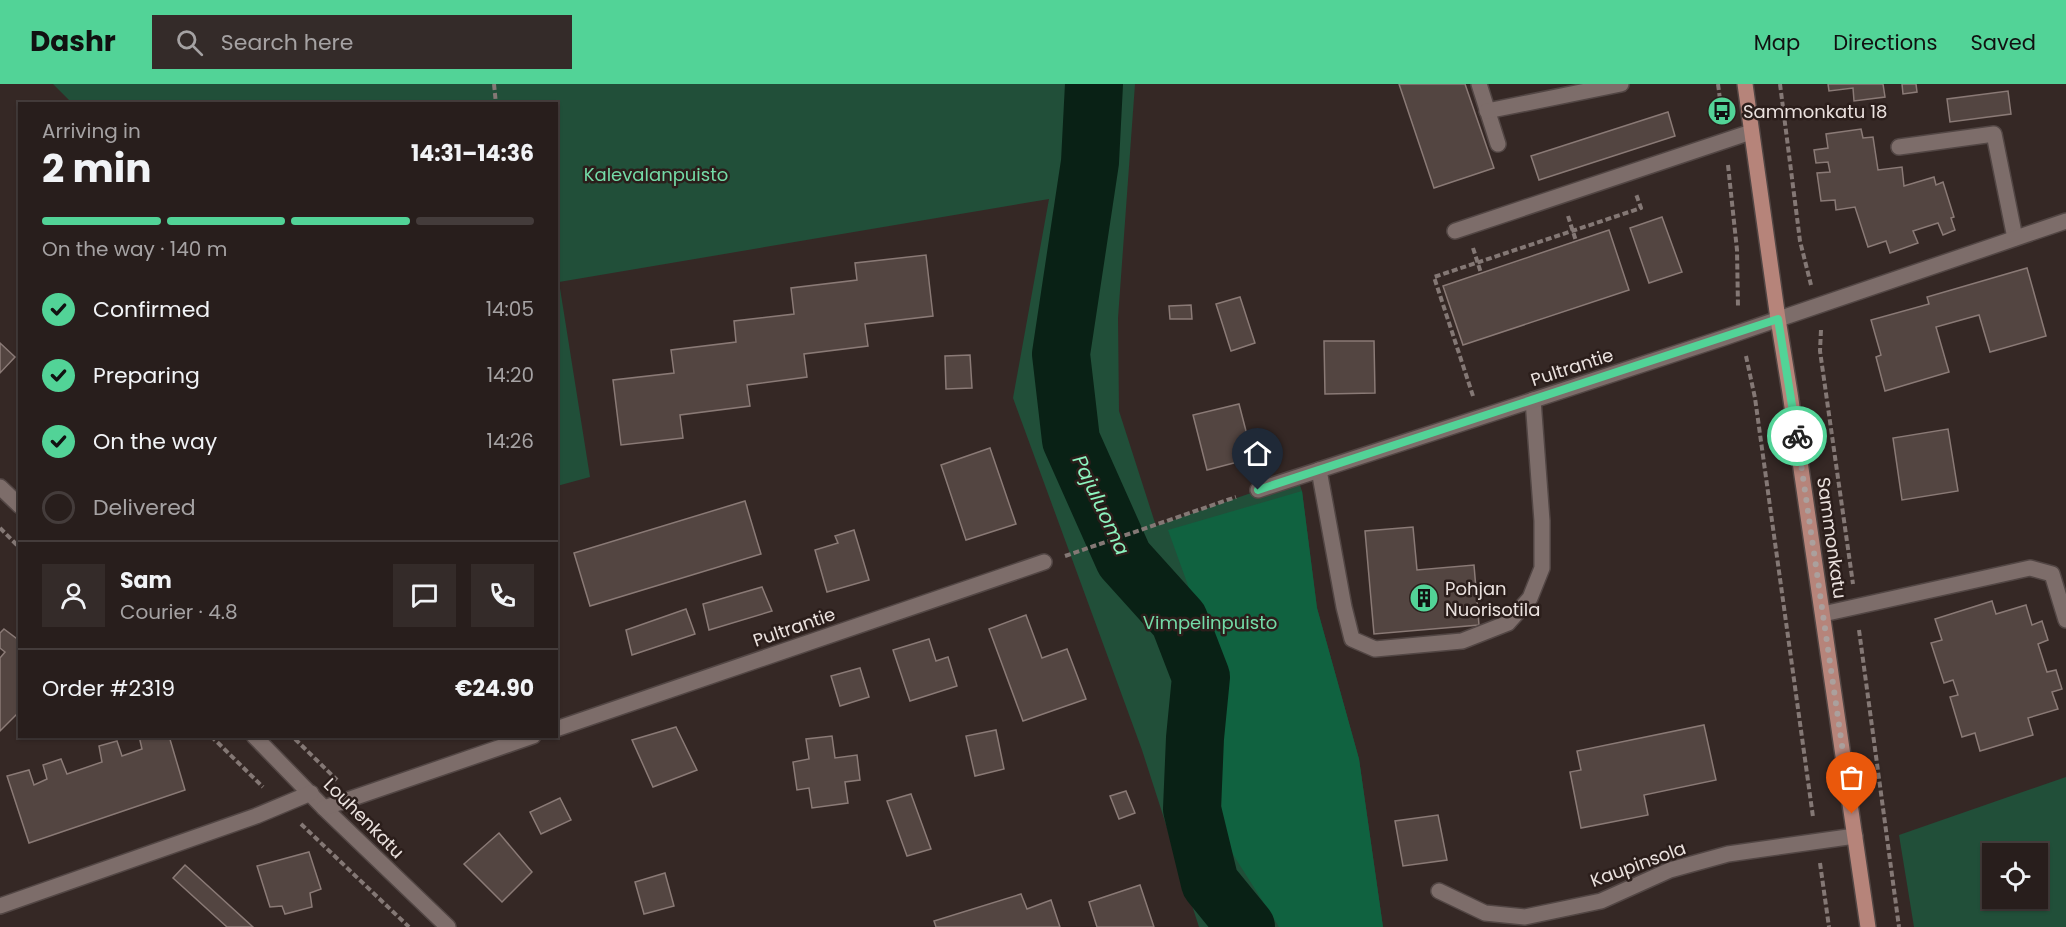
<!DOCTYPE html>
<html lang="en">
<head>
<meta charset="utf-8">
<style>
	:root { --surface:#281e1c; --page:#342b29; --text:#f1f3f6; --muted:#a5a2a3; --line:#443c3b; --accent:#52d397 }
	body { margin:0; font-family:Poppins,sans-serif; background:var(--page); color:var(--text); height:100vh; display:flex; flex-direction:column; font-size:22px; white-space:nowrap }
	* { box-sizing:border-box; margin:0 }
	p { font-size:20px; color:var(--muted) }
	.icon { flex:none; width:33px; height:33px; fill:none; stroke:currentColor; stroke-width:2; stroke-linecap:round; stroke-linejoin:round }
	.map { position:relative; flex:1; overflow:hidden }
	.side { position:absolute; left:18px; top:18px; width:540px; height:636px; display:flex; flex-direction:column; background:var(--surface); border-radius:0px; box-shadow:0 2px 4px #0004,0 0 0 2px var(--line) }
	.side>* { flex:none }
	.tools { position:absolute; left:1982px; top:759px; display:grid; gap:12px }
	.tools a { display:grid; place-items:center; width:66px; height:66px; border-radius:0px; background:var(--surface); box-shadow:0 2px 4px #0004,0 0 0 2px var(--line); font-size:30px }
	.pin { position:absolute; display:grid; place-items:center; width:51px; height:51px; color:#fff; margin:-62px -26px; border-radius:50% 50% 50% 0; rotate:-45deg; box-shadow:0 0 6px #0007 }
	.pin .icon { rotate:45deg }
	.courier { position:absolute; display:grid; place-items:center; width:60px; height:60px; margin:-30px; border:4px solid #52d397; border-radius:50%; background:#fff; color:#222; box-shadow:0 2px 8px #0007 }
	.head em { font-style:normal; font-weight:700 }
	.head div { display:flex; flex-direction:column-reverse }
	.head { display:flex; align-items:center; justify-content:space-between; height:102px; padding:0 24px }
	h1 { font-size:39px; font-weight:700; line-height:45px }
	.bar { display:grid; grid-template-columns:repeat(4,1fr); gap:9px 6px; align-content:center; height:72px; padding:0 24px }
	.bar i { height:8px; border-radius:4px; background:var(--line) }
	.bar .current { background:var(--accent) }
	.bar p { grid-column:span 4 }
	.line { display:flex; align-items:center; gap:15px; padding:0 24px; border-top:2px solid var(--line) }
	.line div { flex:1 }
	.round { display:grid; place-items:center; flex:none; width:63px; height:63px; border-radius:0px; background:var(--page) }
	ol { padding:0 24px; list-style:none }
	li { display:flex; align-items:center; gap:18px; height:66px }
	li p { margin-inline-start:auto }
	li .icon { padding:6px; border-radius:50%; background:var(--accent); color:#111; stroke-width:4 }
	li:last-child { color:var(--muted) }
	li i { width:33px; height:33px; border:3px solid var(--line); border-radius:50% }
	header { display:flex; align-items:center; gap:36px; box-sizing:border-box; height:84px; padding:0 30px; background:var(--accent); color:#111 }
	header strong { font-size:28px }
	nav { display:flex; gap:33px; margin-inline-start:auto; font-size:21px }
	.search { width:420px; height:54px; background:var(--page); display:flex; align-items:center; gap:15px; box-sizing:border-box; padding:0 21px; border-radius:0px; color:var(--muted); font-size:22px }
	.map>svg:first-child { display:block }
	.green { fill:#214f39; fill-rule:evenodd }
	.forest { fill:#106240 }
	.lines { fill:none; stroke-linecap:round; stroke-linejoin:round }
	.river { stroke:#092115; stroke-width:58 }
	.building { fill:#534541; stroke:#8a7a76; stroke-width:1.5 }
	.minor-casing { stroke:#524644; stroke-width:18 }
	.major-casing { stroke:#524644; stroke-width:18 }
	.path { stroke:#847875; stroke-width:4; stroke-dasharray:6 3; stroke-linecap:butt }
	.minor { stroke:#7d6d6a; stroke-width:15 }
	.major { stroke:#b6847a; stroke-width:15 }
	.done { stroke:#aba09d; stroke-width:6; stroke-dasharray:0 10.8 }
	.route { stroke:#52d397; stroke-width:8 }
	.labels { text-anchor:middle; dominant-baseline:central; stroke-width:5; stroke-linejoin:round; paint-order:stroke }
	.poi-label { font-size:18px; fill:#eae1de; stroke:#2b1e1b; text-anchor:start }
	.park-label { font-size:18px; fill:#74dba7; stroke:#2b1e1b }
	.street-label { font-size:18px; fill:#eae1de; stroke:#2b1e1b }
	.water-label { font-size:20px; font-style:italic; fill:#8df4bf; stroke:#2b1e1b }
</style>
</head>
<body>
<header>
<strong>Dashr</strong>
<div class="search"><svg class="icon" aria-label="search" viewBox="0 0 24 24"><circle cx="10" cy="10" r="6"/><path d="M15 15l6 6"/></svg>Search here</div>
<nav><a>Map</a><a>Directions</a><a>Saved</a></nav>
</header>
<div class="map">
<svg width="2066" height="843" viewBox="0 0 2066 843">
	<rect width="100%" height="100%" fill="#352825"/>
	<g class="green">
		<polygon points="53,0 1135,0 1118,234 1119,327 1156,442 1297,393 1302,407 1317,524 1359,675 1383,843 1199,843 1142,666 1013,314 1049,115 559,198 590,393 557,402 556,20 73,20"/>
		<path d="M2066,693V843H1914L1899,751ZM1992,770H2037V814H1992Z"/>
	</g>
	<polygon class="forest" points="1302,407 1317,524 1359,675 1383,843 1279,843 1222,753 1219,606 1203,543 1168,446"/>
	<g class="lines">
		<polyline class="river" points="1094,0 1090,78 1061,270 1071,356 1124,475 1179,536 1201,593 1195,654 1192,725 1210,799 1246,843"/>
	</g>
	<g class="building">
		<polygon points="1399,0 1465,0 1494,84 1434,104"/>
		<polygon points="1828,0 1883,0 1885,13 1854,17 1853,4 1829,7"/>
		<polygon points="1902,0 1916,0 1917,8 1903,10"/>
		<polygon points="2008,7 2011,30 1950,38 1947,15"/>
		<polygon points="1668,28 1675,52 1539,96 1531,72"/>
		<polygon points="1861,45 1863,54 1873,53 1878,86 1902,83 1904,102 1934,93 1936,101 1943,98 1954,133 1951,134 1955,146 1943,151 1938,139 1913,147 1918,159 1890,169 1886,157 1868,163 1855,123 1836,126 1835,116 1821,117 1817,89 1830,88 1828,78 1816,79 1814,66 1828,64 1826,50"/>
		<polygon points="1662,133 1682,188 1649,199 1630,144"/>
		<polygon points="1609,146 1629,206 1463,261 1443,202"/>
		<polygon points="926,171 933,232 865,240 868,262 804,270 807,293 747,301 750,322 680,331 683,354 621,361 613,296 674,289 671,266 736,258 734,237 794,230 791,204 857,196 855,179"/>
		<polygon points="2027,184 2046,252 1990,268 1979,231 1936,243 1949,288 1885,307 1876,273 1881,271 1871,236 1929,220 1927,213"/>
		<polygon points="1240,213 1255,259 1231,267 1216,220"/>
		<polygon points="1191,221 1192,235 1170,235 1169,222"/>
		<polygon points="1324,257 1374,257 1375,309 1325,310"/>
		<polygon points="0,259 15,273 0,289"/>
		<polygon points="970,271 972,304 946,305 945,272"/>
		<polygon points="1239,320 1253,374 1207,386 1193,331"/>
		<polygon points="1948,345 1958,407 1902,416 1893,354"/>
		<polygon points="990,364 1016,440 966,456 941,381"/>
		<polygon points="745,417 761,470 590,522 574,469"/>
		<polygon points="1413,443 1417,486 1474,481 1479,541 1374,550 1365,447"/>
		<polygon points="854,446 869,496 827,508 815,466 838,459 835,452"/>
		<polygon points="762,503 772,527 709,546 703,520"/>
		<polygon points="1992,517 1996,530 2026,521 2032,541 2042,537 2048,556 2038,560 2047,588 2056,586 2062,605 2052,608 2058,625 2028,634 2033,651 1980,667 1975,649 1962,653 1950,613 1958,611 1953,596 1944,599 1931,559 1942,556 1935,535"/>
		<polygon points="686,525 695,550 632,571 626,546"/>
		<polygon points="1026,531 1042,574 1067,565 1086,615 1023,637 989,545"/>
		<polygon points="4,545 16,554 20,551 20,627 0,647 0,574 5,568 0,564 0,549"/>
		<polygon points="929,555 936,577 948,573 957,602 910,617 893,566"/>
		<polygon points="860,584 869,613 840,622 831,592"/>
		<polygon points="1704,641 1716,696 1644,711 1648,731 1581,744 1570,688 1581,686 1577,667"/>
		<polygon points="676,643 697,686 653,703 632,656"/>
		<polygon points="996,646 1004,685 975,692 966,652"/>
		<polygon points="139,652 169,652 185,706 29,759 7,692 29,686 34,701 47,695 43,681 61,675 67,690 102,678 99,662 117,657 122,672 142,665"/>
		<polygon points="832,652 835,674 857,671 860,696 845,698 848,719 812,724 809,704 797,706 793,678 809,675 806,655"/>
		<polygon points="1126,707 1135,729 1119,735 1110,712"/>
		<polygon points="911,710 931,765 907,772 887,717"/>
		<polygon points="560,714 571,736 541,750 530,728"/>
		<polygon points="1438,731 1447,776 1403,782 1395,737"/>
		<polygon points="499,749 532,788 502,818 464,780"/>
		<polygon points="309,768 321,805 310,809 312,823 285,830 282,822 270,823 257,782"/>
		<polygon points="185,781 253,843 227,843 173,794"/>
		<polygon points="665,789 674,822 644,830 635,798"/>
		<polygon points="1140,801 1154,843 1097,843 1089,818"/>
		<polygon points="1021,810 1027,825 1051,816 1060,843 936,843 934,837"/>
	</g>
	<g class="lines">
		<g class="minor-casing">
			<g id="minor">
				<polyline points="1479,0 1498,60"/>
				<polyline points="1487,27 1621,0"/>
				<polyline points="1899,63 1994,50 2015,154"/>
				<polyline points="1455,147 1751,48"/>
				<polyline points="1319,386 1344,523 1352,555 1375,565 1462,557 1508,539 1530,514 1542,484 1542,437 1533,316"/>
				<polyline points="0,403 20,422"/>
				<polyline points="1258,406 1723,254 2066,137"/>
				<polyline points="1823,530 2030,484 2052,490 2066,536"/>
				<polyline points="556,645 1044,478"/>
				<polyline points="254,652 324,724 448,843"/>
				<polyline points="324,724 533,652"/>
				<polyline points="1439,807 1485,829 1525,833 1601,817 1670,786 1728,770 1855,752"/>
				<polyline points="0,822 256,732 311,709"/>
			</g>
		</g>
		<g class="major-casing">
			<polyline id="major" points="1745,0 1778,235 1790,309 1868,843"/>
		</g>
		<g class="path">
			<polyline points="494,0 496,20"/>
			<polyline points="1718,0 1721,23"/>
			<polyline points="1780,0 1800,157 1811,201"/>
			<polyline points="1728,81 1737,166 1738,223"/>
			<polyline points="1568,132 1576,157"/>
			<polyline points="1473,164 1481,189"/>
			<polyline points="1821,246 1820,267 1853,500"/>
			<polyline points="1746,272 1755,314 1813,733"/>
			<polyline points="1473,312 1434,193 1641,124 1636,110"/>
			<polyline points="0,444 20,464"/>
			<polyline points="1065,472 1236,413"/>
			<polyline points="1859,546 1899,843"/>
			<polyline points="211,652 263,703"/>
			<polyline points="295,655 337,696"/>
			<polyline points="301,740 409,843"/>
			<polyline points="1820,779 1829,843"/>
		</g>
		<use href="#minor" class="minor"/>
		<use href="#major" class="major"/>
	</g>
	<g class="lines">
		<polyline class="done" points="1797,352 1852,730"/>
		<polyline class="route" points="1258,406 1778,235 1797,352"/>
	</g>
	<defs>
		<g id="bus-disc" transform="scale(1.5)"><circle r="9.5" fill="#52d397" stroke="#2b1e1b"/><path d="M-5-6H5V4H4V6H2V4H-2V6H-4V4H-5ZM-3.5-4V0h7V-4ZM-3.5 1.2v1.5H-2V1.2ZM2 1.2v1.5H3.5V1.2Z" fill="#111"/></g>
		<g id="building-disc" transform="scale(1.5)"><circle r="9.5" fill="#52d397" stroke="#2b1e1b"/><path d="M-4-6H4V6H1V3H-1V6H-4ZM-2.5-4.3h1.7v1.8h-1.7ZM.8-4.3h1.7v1.8H.8ZM-2.5-1h1.7V.8h-1.7ZM.8-1h1.7V.8H.8Z" fill="#111"/></g>
	</defs>
	<g fill-rule="evenodd">
		<use href="#bus-disc" x="1722" y="27"/>
		<use href="#building-disc" x="1424" y="514"/>
	</g>
	<g class="labels">
		<g class="poi-label">
			<text x="1743" y="27">Sammonkatu 18</text>
			<text x="1445" y="504">Pohjan<tspan x="1445" dy="21">Nuorisotila</tspan></text>
		</g>
		<g class="park-label">
			<text x="656" y="90">Kalevalanpuisto</text>
			<text x="1210" y="538">Vimpelinpuisto</text>
		</g>
		<g class="street-label">
			<text transform="translate(1572 283) rotate(-18)">Pultrantie</text>
			<text transform="translate(1832 454) rotate(82)">Sammonkatu</text>
			<text transform="translate(794 543) rotate(-19)">Pultrantie</text>
			<text transform="translate(364 734) rotate(45)">Louhenkatu</text>
			<text transform="translate(1638 780) rotate(-20)">Kaupinsola</text>
		</g>
		<g class="water-label">
			<text transform="translate(1101 421) rotate(65)">Pajuluoma</text>
		</g>
	</g>
</svg>
<div class="tools">
<a><svg class="icon" aria-label="locate" viewBox="0 0 24 24"><circle cx="12" cy="12" r="6"/><path d="M12 2v4M12 18v4M2 12h4M18 12h4"/></svg></a>
</div>
<div class="pin" style="left:1852px;top:730px;background:#ea580c"><svg class="icon" aria-label="bag" viewBox="0 0 24 24"><path d="M5 8h14l-1 12H6zM9 8a3 3 0 0 1 6 0"/></svg></div>
<div class="pin" style="left:1258px;top:406px;background:#1f2937"><svg class="icon" aria-label="home" viewBox="0 0 24 24"><path d="M3 11l9-7 9 7M6 9v11h12V9"/></svg></div>
<div class="courier" style="left:1797px;top:352px"><svg class="icon" aria-label="bike" viewBox="0 0 24 24"><circle cx="6" cy="16" r="4"/><circle cx="18" cy="16" r="4"/><path d="M6 16l4-8h5l3 8M10 8l3 8H6M13 5h3"/></svg></div>
<section class="side">
<div class="head"><div><h1>2 min</h1><p>Arriving in</p></div><em>14:31–14:36</em></div>
<div class="bar"><i class="current"></i><i class="current"></i><i class="current"></i><i></i><p>On the way · 140 m</p></div>
<ol>
<li><svg class="icon" aria-label="check" viewBox="0 0 24 24"><path d="M5 12l5 5 9-10"/></svg>Confirmed<p>14:05</p></li>
<li><svg class="icon" aria-label="check" viewBox="0 0 24 24"><path d="M5 12l5 5 9-10"/></svg>Preparing<p>14:20</p></li>
<li><svg class="icon" aria-label="check" viewBox="0 0 24 24"><path d="M5 12l5 5 9-10"/></svg>On the way<p>14:26</p></li>
<li><i></i>Delivered</li>
</ol>
<div class="line" style="height:108px"><a class="round"><svg class="icon" aria-label="person" viewBox="0 0 24 24"><circle cx="12" cy="8" r="4"/><path d="M4 21q1-7 8-7t8 7"/></svg></a><div><b>Sam</b><p>Courier · 4.8</p></div><a class="round"><svg class="icon" aria-label="chat" viewBox="0 0 24 24"><path d="M4 5h16v11H9l-5 4z"/></svg></a><a class="round"><svg class="icon" aria-label="phone" viewBox="0 0 24 24"><path d="M5 4h4l2 5-3 2q2 4 5 5l2-3 5 2v4C11 20 4 13 5 4z"/></svg></a></div>
<div class="line" style="height:78px"><div>Order #2319</div><b>€24.90</b></div>
</section>
</div>
</body>
</html>
